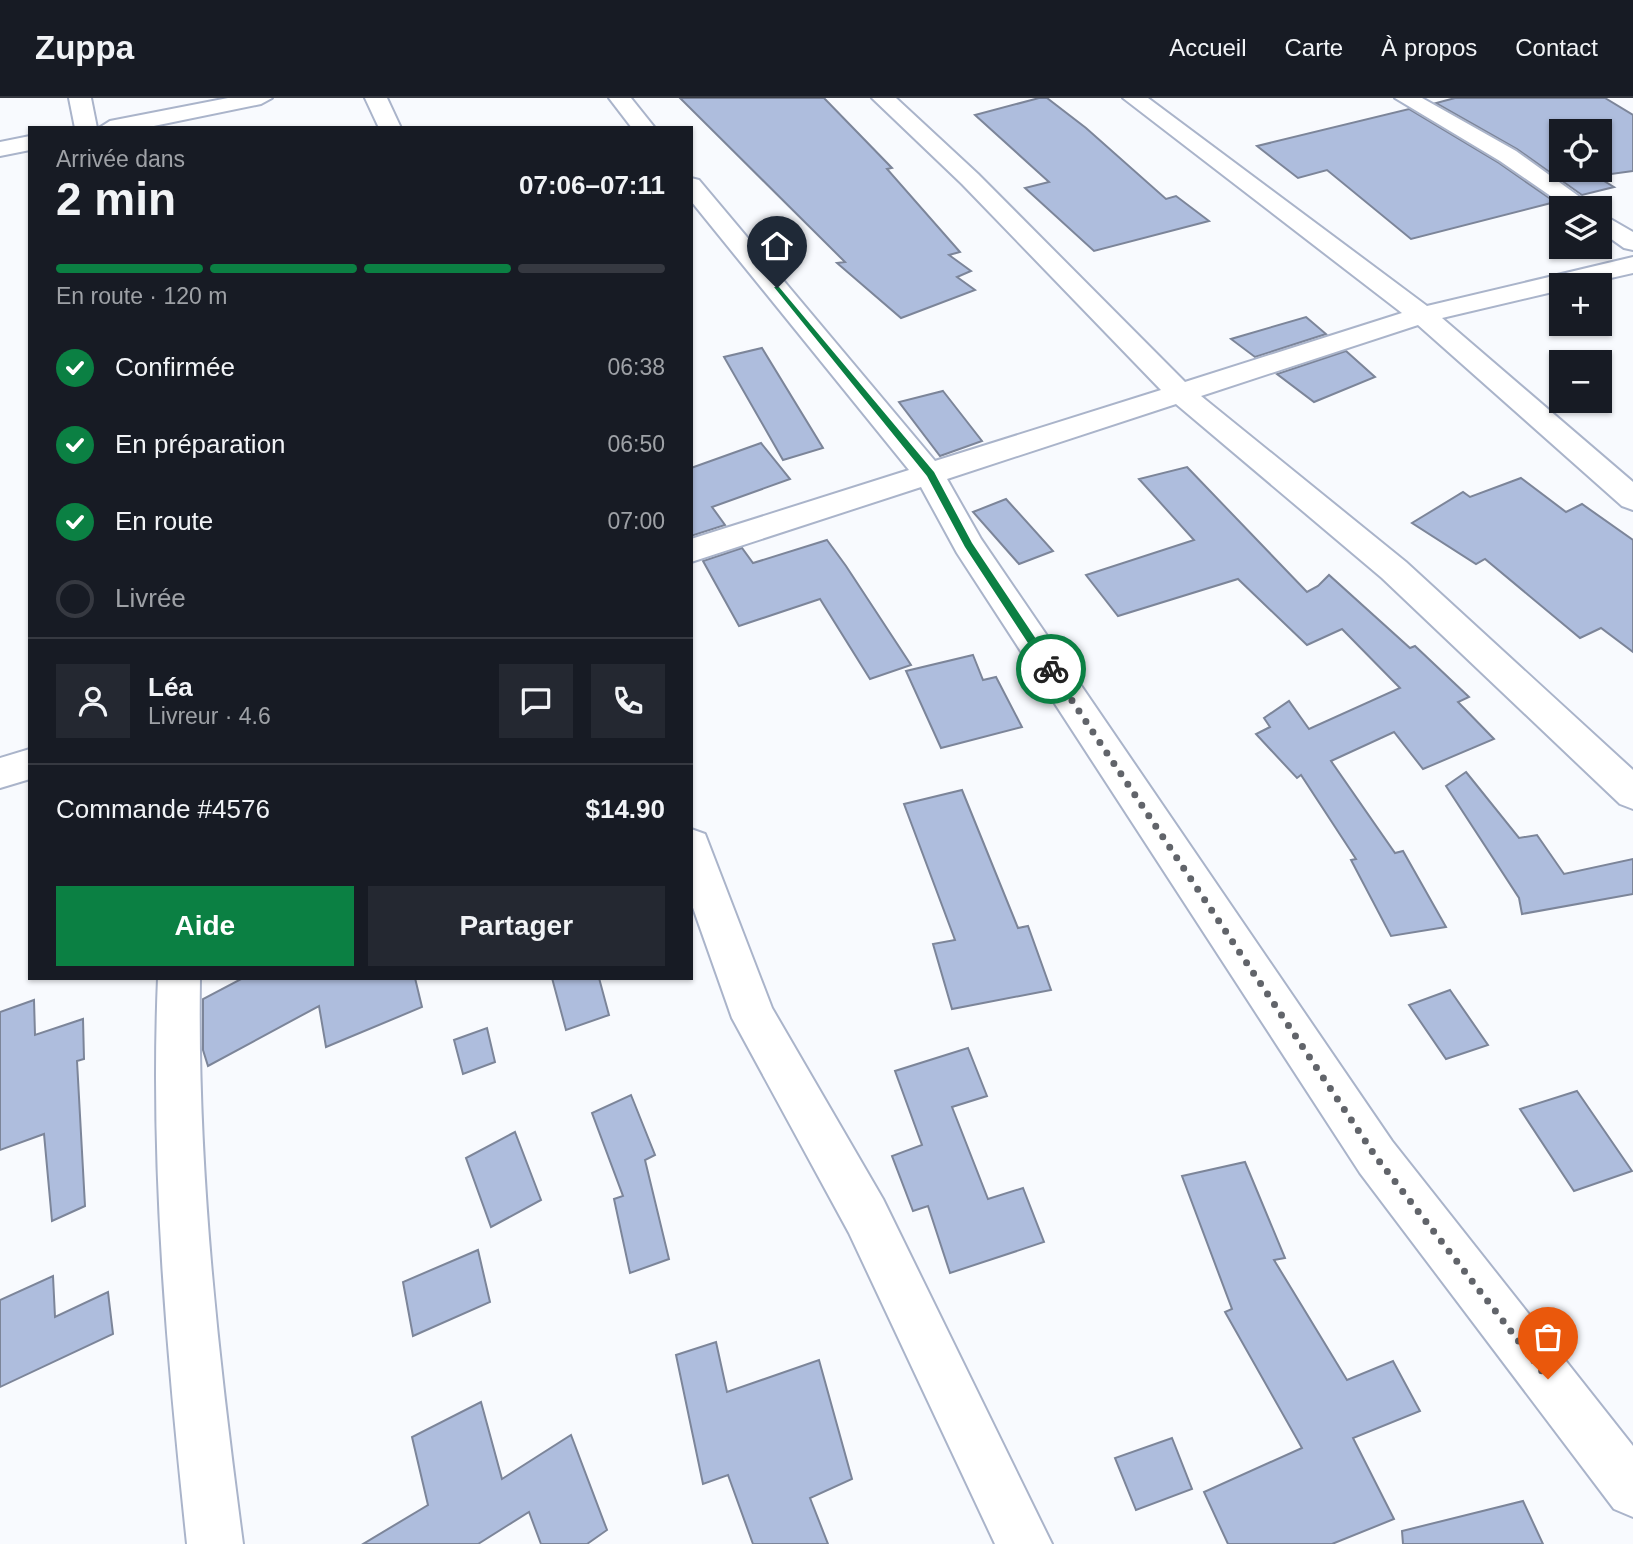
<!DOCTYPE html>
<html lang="fr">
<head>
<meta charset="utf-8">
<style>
	:root { --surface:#171b24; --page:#242831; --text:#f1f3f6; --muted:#9ea1a6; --line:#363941; --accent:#0b8043 }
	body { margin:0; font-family:Arial,sans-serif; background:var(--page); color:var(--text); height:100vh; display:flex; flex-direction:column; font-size:26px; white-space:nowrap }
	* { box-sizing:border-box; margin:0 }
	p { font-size:23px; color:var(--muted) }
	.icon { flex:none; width:38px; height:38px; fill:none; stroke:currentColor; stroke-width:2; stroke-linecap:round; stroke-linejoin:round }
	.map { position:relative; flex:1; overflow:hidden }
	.drawer { position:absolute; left:28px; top:28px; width:665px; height:854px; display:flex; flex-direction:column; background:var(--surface); border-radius:0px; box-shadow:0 2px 5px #0004 }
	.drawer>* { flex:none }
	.controls { position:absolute; left:1549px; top:21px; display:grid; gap:14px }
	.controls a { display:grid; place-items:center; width:63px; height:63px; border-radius:0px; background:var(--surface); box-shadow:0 2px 5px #0004; font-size:35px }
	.pin { position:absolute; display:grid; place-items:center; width:60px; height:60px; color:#fff; margin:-72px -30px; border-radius:50% 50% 50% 0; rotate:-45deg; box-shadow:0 0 7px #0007 }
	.pin .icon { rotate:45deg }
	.courier { position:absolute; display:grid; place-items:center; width:70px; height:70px; margin:-35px; border:5px solid #0b8043; border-radius:50%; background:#fff; color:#222; box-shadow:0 2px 9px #0007 }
	.summary em { font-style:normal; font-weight:600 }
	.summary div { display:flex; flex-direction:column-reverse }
	.summary { display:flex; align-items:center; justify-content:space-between; height:119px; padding:0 28px }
	h1 { font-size:46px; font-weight:600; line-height:52px }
	.bar { display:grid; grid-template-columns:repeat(4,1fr); gap:10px 7px; align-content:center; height:84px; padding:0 28px }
	.bar i { height:9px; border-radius:5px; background:var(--line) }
	.bar .current { background:var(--accent) }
	.bar p { grid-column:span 4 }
	.line { display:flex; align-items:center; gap:18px; padding:0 28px; border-top:2px solid var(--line) }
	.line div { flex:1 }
	.round { display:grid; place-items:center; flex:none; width:74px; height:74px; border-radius:0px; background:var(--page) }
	ol { padding:0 28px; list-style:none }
	li { display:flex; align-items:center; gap:21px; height:77px }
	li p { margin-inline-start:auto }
	li .icon { padding:7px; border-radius:50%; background:var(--accent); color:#fff; stroke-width:4 }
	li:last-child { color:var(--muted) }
	li i { width:38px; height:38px; border:4px solid var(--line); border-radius:50% }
	.action { display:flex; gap:14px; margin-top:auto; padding:14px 28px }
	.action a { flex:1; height:80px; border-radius:0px; background:var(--accent); color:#fff; font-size:28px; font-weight:600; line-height:80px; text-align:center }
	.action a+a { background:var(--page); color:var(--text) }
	header { display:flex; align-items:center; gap:42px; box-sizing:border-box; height:98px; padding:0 35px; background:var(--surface); border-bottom:2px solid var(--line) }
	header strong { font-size:33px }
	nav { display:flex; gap:38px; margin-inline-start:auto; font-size:24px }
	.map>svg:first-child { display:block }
	.building { fill:#aebddd; stroke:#7c8599; stroke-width:2; fill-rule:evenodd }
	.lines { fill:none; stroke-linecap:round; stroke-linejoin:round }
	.minor-casing { stroke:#aab4ca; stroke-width:4 }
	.minor { fill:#fff; fill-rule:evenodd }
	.route { fill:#0b8043 }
	.done { stroke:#61646a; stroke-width:7; stroke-dasharray:0 12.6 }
</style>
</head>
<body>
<header>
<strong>Zuppa</strong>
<nav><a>Accueil</a><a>Carte</a><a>À propos</a><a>Contact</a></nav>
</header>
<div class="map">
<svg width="1633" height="1446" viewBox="0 0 1633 1446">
	<rect width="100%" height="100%" fill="#f8fafe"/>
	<g class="building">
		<polygon points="680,0 824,0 892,70 887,71 960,154 949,157 971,173 957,179 975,192 901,220 837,165 845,164"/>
		<polygon points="1039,0 1047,0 1086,30 1166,101 1176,98 1209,123 1094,153 1025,90 1049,84 975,17"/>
		<path d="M1455,0H1605L1633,17V73L1596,78L1614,89L1582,97L1517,51L1436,5ZM1561,33H1600V72H1561Z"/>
		<polygon points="1409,11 1499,65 1555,104 1411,141 1327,72 1298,80 1257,48"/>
		<polygon points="1306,219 1326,236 1255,259 1231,241"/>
		<polygon points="762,250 823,350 783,362 724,259"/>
		<polygon points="1346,253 1375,279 1314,304 1277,276"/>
		<polygon points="943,293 982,343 940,358 899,304"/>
		<polygon points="761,345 790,381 712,409 725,427 691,438 691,370"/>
		<polygon points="1187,369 1307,494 1318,488 1329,477 1410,550 1415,548 1469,599 1458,604 1494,641 1423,671 1394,634 1331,663 1395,755 1403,753 1446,829 1391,838 1351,762 1356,761 1301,677 1297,680 1256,636 1270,629 1264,620 1289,603 1309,631 1400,590 1342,531 1307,547 1238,481 1118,518 1086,477 1194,442 1139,381"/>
		<polygon points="1521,380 1566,414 1582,406 1633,442 1633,554 1601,530 1580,540 1485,461 1476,466 1412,425 1463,394 1470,399"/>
		<polygon points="1006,401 1053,453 1019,466 973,414"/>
		<polygon points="827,442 846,468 911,567 870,581 820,501 739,528 703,463 742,450 753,465"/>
		<polygon points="973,557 983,582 996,579 1022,629 941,650 906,573"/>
		<polygon points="1466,674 1519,740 1537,737 1564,776 1633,761 1633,796 1522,816 1519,800 1446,688"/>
		<polygon points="962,692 1018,830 1028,828 1051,892 952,911 933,846 955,842 904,706"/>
		<polygon points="243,880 415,880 422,909 326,949 319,908 208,968 203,952 203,901"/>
		<polygon points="552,880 599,880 609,917 566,932"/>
		<polygon points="1450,892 1488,947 1446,961 1409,907"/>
		<polygon points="34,902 35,937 83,921 84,961 77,963 85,1108 52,1123 44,1036 0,1052 0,914"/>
		<polygon points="487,930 495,964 463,976 454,942"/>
		<polygon points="968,950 987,998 952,1009 988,1101 1023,1090 1044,1144 950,1175 928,1108 913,1113 892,1058 922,1047 895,973"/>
		<polygon points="1577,993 1632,1073 1574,1093 1520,1011"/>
		<polygon points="631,997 655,1057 645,1062 669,1161 630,1175 614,1101 623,1098 592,1015"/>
		<polygon points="515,1034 541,1102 491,1129 466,1060"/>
		<polygon points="1245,1064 1285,1160 1274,1162 1347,1282 1393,1263 1420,1313 1353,1340 1394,1421 1332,1446 1228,1446 1204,1394 1302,1350 1225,1214 1232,1211 1182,1078"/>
		<polygon points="478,1152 490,1204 413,1238 403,1184"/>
		<polygon points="53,1178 55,1219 108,1194 113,1236 0,1289 0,1202"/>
		<polygon points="716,1244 727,1294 819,1262 852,1381 810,1400 828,1446 753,1446 728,1377 703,1386 676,1257"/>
		<polygon points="481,1304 502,1381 571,1337 607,1432 587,1446 541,1446 529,1414 478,1446 363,1446 428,1407 412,1339"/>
		<polygon points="1172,1340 1192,1391 1136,1412 1115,1360"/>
		<polygon points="1523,1403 1543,1446 1403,1446 1402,1433"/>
	</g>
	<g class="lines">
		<g class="minor-casing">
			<g id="minor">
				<polygon points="69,0 91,0 97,30 75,30"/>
				<polygon points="228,0 272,0 261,6 144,30 99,30 110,23"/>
				<polygon points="365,0 387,0 401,30 379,30"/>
				<polygon points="609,0 631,0 655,30 632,30"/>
				<polygon points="872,0 896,0 978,76 1185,284 1402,215 1123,0 1148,0 1427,208 1633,159 1633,175 1580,187 1561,187 1561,192 1442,220 1633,384 1633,412 1622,408 1418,227 1201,298 1406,464 1633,672 1633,711 1620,706 1382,480 1176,306 947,381 981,441 1392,1043 1633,1348 1633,1419 1614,1411 1360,1075 957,455 921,389 691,464 691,441 909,372 691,103 691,80 699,82 935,363 1161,292 962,86"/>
				<polygon points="1395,0 1422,0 1516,53 1595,110 1568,110 1500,63"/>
				<polygon points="30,38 30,52 0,58 0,44"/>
				<polygon points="1600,115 1633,134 1633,152 1624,150 1600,133"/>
				<polygon points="30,651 30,681 0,690 0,660"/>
				<polygon points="691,731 705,736 772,910 883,1101 1052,1446 995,1446 849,1135 732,920 691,804"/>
				<path d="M158,880H200C197,1071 218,1258 243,1446H187C167,1257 150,1070 158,880Z"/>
			</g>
		</g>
		<use href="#minor" class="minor"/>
	</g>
	<polygon class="route" points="774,189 779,189 934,374 972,445 1054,568 1054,574 1047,574 965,449 927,378"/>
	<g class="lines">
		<polyline class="done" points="1051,571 1376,1059 1548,1281"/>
	</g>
</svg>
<div class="controls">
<a><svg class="icon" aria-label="locate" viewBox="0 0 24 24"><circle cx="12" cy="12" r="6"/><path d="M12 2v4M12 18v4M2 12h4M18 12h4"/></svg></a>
<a><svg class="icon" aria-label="layers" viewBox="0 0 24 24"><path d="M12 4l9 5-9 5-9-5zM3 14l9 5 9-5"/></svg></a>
<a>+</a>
<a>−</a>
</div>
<div class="pin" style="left:1548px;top:1281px;background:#ea580c"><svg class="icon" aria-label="bag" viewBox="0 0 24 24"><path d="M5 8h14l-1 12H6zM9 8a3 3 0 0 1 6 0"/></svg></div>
<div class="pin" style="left:777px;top:190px;background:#1f2937"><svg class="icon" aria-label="home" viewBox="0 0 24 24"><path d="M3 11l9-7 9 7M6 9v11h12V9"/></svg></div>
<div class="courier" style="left:1051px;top:571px"><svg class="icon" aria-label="bike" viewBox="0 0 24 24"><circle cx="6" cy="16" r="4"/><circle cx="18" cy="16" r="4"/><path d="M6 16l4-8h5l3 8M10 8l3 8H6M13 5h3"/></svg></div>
<section class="drawer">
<div class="summary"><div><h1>2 min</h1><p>Arrivée dans</p></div><em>07:06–07:11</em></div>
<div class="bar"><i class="current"></i><i class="current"></i><i class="current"></i><i></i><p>En route · 120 m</p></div>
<ol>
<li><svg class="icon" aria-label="check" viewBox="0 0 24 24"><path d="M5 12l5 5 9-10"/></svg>Confirmée<p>06:38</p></li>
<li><svg class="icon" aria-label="check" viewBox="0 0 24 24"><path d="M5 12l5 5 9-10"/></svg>En préparation<p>06:50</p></li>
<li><svg class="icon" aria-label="check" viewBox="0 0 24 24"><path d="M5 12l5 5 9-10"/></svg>En route<p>07:00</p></li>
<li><i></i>Livrée</li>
</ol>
<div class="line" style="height:126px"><a class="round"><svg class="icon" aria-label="person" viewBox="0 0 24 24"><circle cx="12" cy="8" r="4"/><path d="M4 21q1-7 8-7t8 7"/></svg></a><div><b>Léa</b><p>Livreur · 4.6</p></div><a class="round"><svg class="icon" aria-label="chat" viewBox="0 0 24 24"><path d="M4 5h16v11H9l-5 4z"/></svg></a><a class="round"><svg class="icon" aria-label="phone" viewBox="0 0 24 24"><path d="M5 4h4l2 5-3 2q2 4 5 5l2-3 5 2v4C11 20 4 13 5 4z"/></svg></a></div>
<div class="line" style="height:91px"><div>Commande #4576</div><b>$14.90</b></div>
<div class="action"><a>Aide</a><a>Partager</a></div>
</section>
</div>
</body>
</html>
